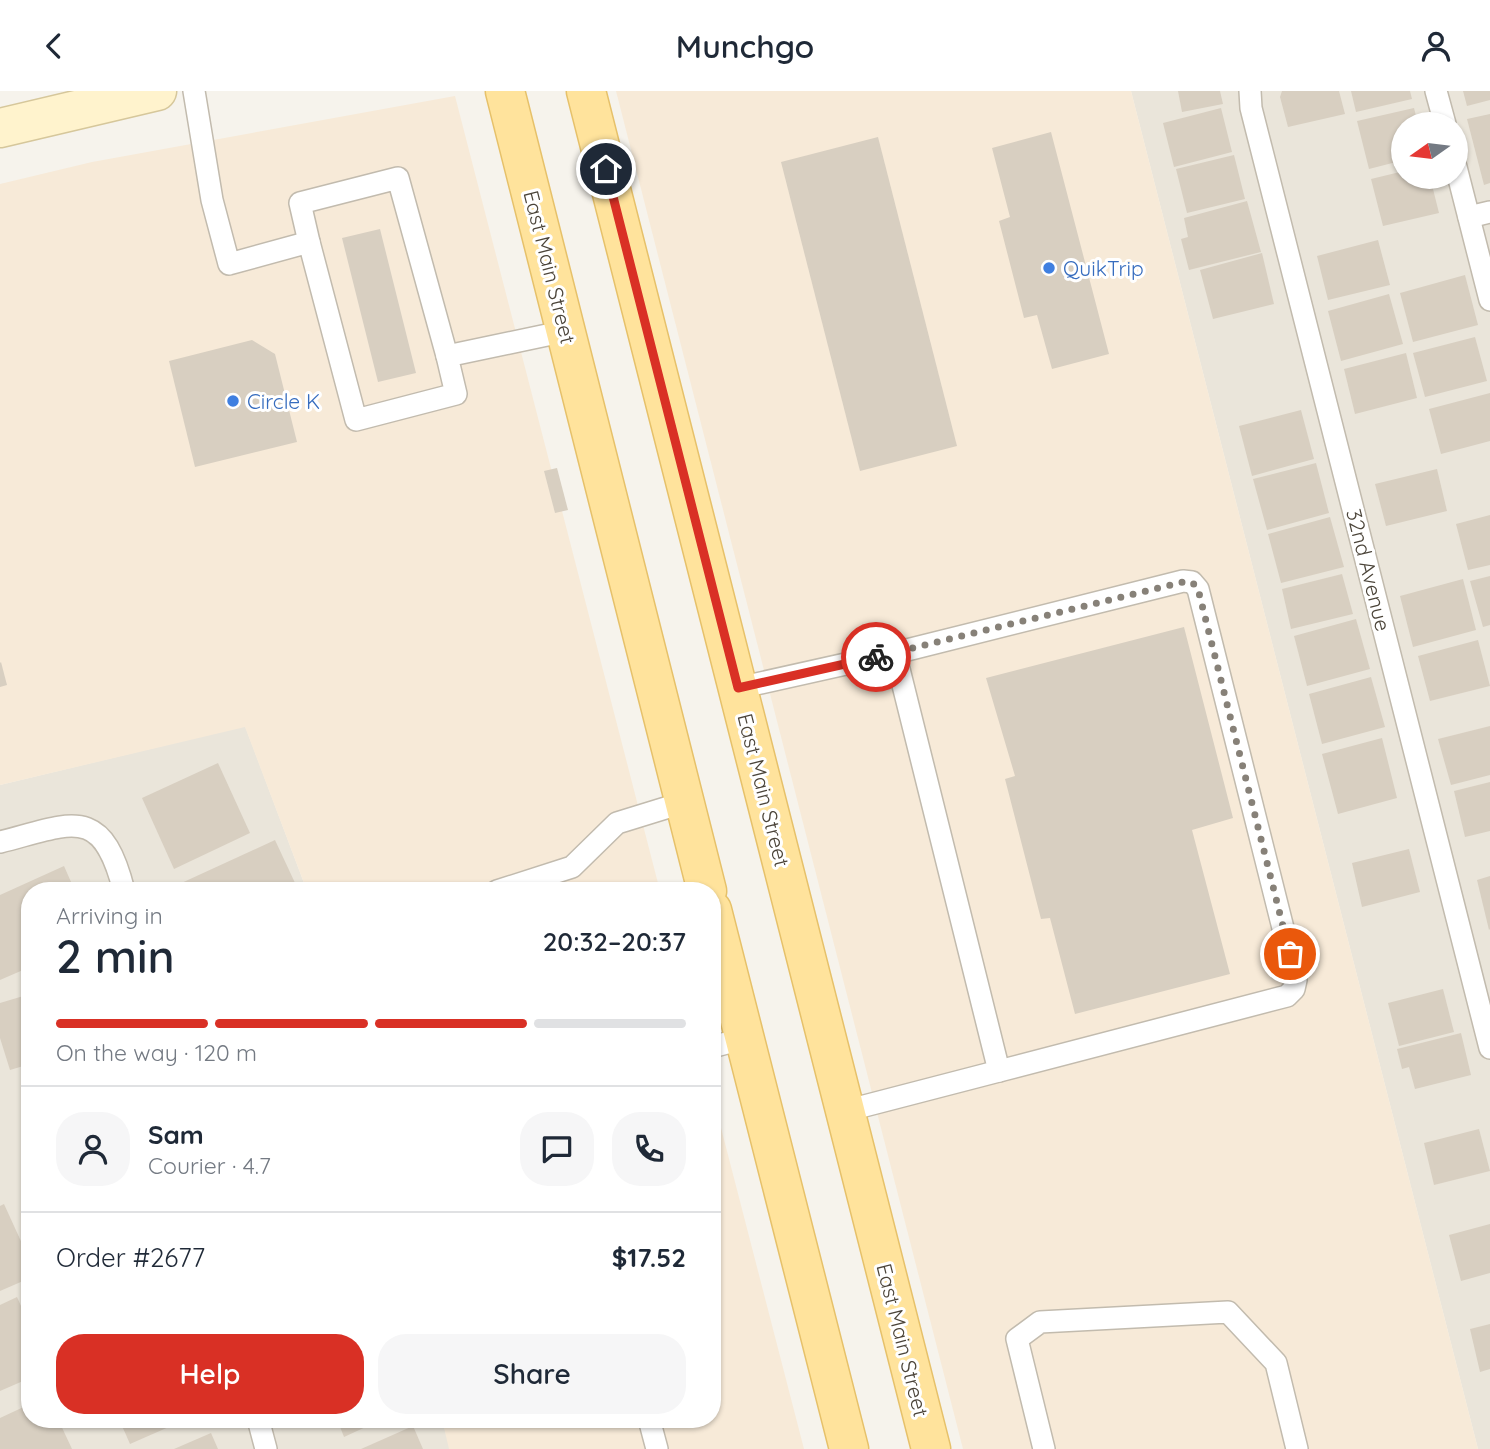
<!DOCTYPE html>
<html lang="en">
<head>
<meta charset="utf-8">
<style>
	:root { --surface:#fff; --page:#f6f6f7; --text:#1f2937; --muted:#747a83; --line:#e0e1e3; --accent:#d93025 }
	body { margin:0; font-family:Quicksand,sans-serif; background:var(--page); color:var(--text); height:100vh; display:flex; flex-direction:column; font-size:26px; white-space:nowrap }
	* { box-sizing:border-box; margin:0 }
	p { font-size:23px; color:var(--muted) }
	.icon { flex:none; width:38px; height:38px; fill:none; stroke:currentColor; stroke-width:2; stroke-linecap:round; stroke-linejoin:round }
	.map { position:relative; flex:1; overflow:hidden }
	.sheet { position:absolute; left:21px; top:791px; width:700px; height:546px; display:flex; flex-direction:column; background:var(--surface); border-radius:28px; box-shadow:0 2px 5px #0004 }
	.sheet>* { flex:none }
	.needle { width:46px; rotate:256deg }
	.fabs { position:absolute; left:1391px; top:21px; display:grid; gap:14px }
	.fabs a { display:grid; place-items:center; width:77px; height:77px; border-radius:50%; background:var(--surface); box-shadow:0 2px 5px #0004; font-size:35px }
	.pin { position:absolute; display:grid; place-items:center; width:60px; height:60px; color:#fff; margin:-30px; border:4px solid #fff; border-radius:50%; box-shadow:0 2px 7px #0007 }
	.courier { position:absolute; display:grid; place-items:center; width:70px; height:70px; margin:-35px; border:5px solid #d93025; border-radius:50%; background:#fff; color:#222; box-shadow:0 2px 9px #0007 }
	.summary em { font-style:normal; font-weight:600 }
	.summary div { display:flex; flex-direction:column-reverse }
	.summary { display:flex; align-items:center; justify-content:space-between; height:119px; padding:0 35px }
	h1 { font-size:46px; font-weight:600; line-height:52px }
	.bar { display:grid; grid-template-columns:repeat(4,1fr); gap:10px 7px; align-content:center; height:84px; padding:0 35px }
	.bar i { height:9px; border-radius:5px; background:var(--line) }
	.bar .active { background:var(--accent) }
	.bar p { grid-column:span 4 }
	.line { display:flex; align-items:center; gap:18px; padding:0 35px; border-top:2px solid var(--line) }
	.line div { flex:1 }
	.round { display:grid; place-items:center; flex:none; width:74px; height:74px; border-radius:28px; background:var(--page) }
	.primary-button { display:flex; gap:14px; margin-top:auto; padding:14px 35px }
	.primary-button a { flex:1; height:80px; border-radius:28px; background:var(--accent); color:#fff; font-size:28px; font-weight:600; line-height:80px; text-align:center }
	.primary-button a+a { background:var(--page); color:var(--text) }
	header { display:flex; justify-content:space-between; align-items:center; height:91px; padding:0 35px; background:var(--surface); font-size:32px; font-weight:600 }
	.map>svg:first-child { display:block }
	.residential { fill:#eae5da; fill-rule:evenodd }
	.commercial { fill:#f7ead8 }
	.building { fill:#d8cfc1 }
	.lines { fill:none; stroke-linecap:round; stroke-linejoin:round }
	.service-casing { stroke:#c2bbae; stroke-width:24 }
	.secondary-casing { stroke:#d6c79b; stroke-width:41 }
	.primary-casing { stroke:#e6c16a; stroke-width:41 }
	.service { stroke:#fff; stroke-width:21 }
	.secondary { stroke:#fff3cd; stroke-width:38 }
	.primary { stroke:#ffe39c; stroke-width:38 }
	.done { stroke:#878178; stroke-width:7; stroke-dasharray:0 12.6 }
	.route { stroke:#d93025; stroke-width:9 }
	.shop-dot { fill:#3f7fe0; stroke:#fff; stroke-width:2.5 }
	.labels { text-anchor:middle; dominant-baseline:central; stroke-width:6; stroke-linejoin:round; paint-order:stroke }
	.street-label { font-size:21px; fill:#4b4439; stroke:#fff }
	.shop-label { font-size:21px; fill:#366cbe; stroke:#fff; text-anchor:start }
</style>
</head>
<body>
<header><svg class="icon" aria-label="back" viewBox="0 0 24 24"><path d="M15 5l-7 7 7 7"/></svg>Munchgo<svg class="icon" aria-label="person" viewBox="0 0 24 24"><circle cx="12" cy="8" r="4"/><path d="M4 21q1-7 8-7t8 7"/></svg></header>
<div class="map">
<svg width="1490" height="1358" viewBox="0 0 1490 1358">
	<rect width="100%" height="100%" fill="#f6f3ec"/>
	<g class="residential">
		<path d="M1131,0H1490V1358H1478ZM1404,33H1456V86H1404Z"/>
		<polygon points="245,635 307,800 30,800 30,1328 442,1328 450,1358 0,1358 0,694"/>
	</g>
	<g class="commercial">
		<polygon points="616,0 1131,0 1478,1358 963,1358"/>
		<polygon points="455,5 660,800 307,800 245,636 0,694 0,93 92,71"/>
		<polygon points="712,1002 804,1358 449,1358 442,1328 712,1328"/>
	</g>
	<g class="building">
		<polygon points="1178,0 1220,0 1223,13 1182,21"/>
		<polygon points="1282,0 1339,0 1345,23 1288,36 1280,6"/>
		<polygon points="1351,0 1410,0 1412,8 1356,21"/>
		<polygon points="1463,0 1490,0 1490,9 1467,15"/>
		<polygon points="1221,17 1232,61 1174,76 1163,32"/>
		<polygon points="1414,17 1418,33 1404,33 1404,69 1369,78 1357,30"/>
		<polygon points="1490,23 1490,92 1484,94 1467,28"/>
		<polygon points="1051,41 1109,263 1052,278 1037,224 1024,227 999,130 1010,126 992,57"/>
		<polygon points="878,46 957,355 860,380 781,71"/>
		<polygon points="1234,64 1245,108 1187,122 1176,78"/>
		<polygon points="1404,80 1404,86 1430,86 1439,122 1383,135 1371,88"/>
		<polygon points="1247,110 1261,161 1189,179 1181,148 1188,146 1184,127"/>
		<polygon points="380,138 416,282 378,291 342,147"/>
		<polygon points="1378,149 1390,194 1328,209 1317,165"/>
		<polygon points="1262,162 1274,213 1213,228 1200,179"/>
		<polygon points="1465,184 1478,234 1413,251 1400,202"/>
		<polygon points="1389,203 1403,253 1341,270 1328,220"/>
		<polygon points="1475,246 1487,290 1425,306 1413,262"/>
		<polygon points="252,249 275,263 297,351 195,376 169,270"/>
		<polygon points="1406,262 1417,307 1355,323 1344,278"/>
		<polygon points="1490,302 1490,350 1441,363 1429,318"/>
		<polygon points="1301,319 1314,368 1252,385 1239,335"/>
		<polygon points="1316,372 1329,422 1267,439 1253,388"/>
		<polygon points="557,377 568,419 555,422 544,380"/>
		<polygon points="1437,378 1447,420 1386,435 1375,393"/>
		<polygon points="1490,424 1490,474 1468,479 1456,433"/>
		<polygon points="1330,426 1344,476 1281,492 1268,443"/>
		<polygon points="1342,483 1353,523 1291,538 1282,498"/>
		<polygon points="1490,485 1490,534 1483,536 1470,490"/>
		<polygon points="1463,488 1476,539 1413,556 1400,505"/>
		<polygon points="1356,528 1370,578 1307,595 1294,545"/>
		<polygon points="1184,536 1233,727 1192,739 1230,883 1075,923 1050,827 1041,828 1005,688 1015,685 986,587"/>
		<polygon points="1478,549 1490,595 1430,610 1418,565"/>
		<polygon points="1,571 7,594 0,596 0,572"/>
		<polygon points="1371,586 1385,636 1322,653 1309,603"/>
		<polygon points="1490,635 1490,684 1451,694 1438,648"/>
		<polygon points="1382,647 1397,707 1338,723 1322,663"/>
		<polygon points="218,672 250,742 174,778 142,707"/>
		<polygon points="1490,691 1490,740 1465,746 1454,700"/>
		<polygon points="275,749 296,794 283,800 164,800"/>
		<polygon points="1409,758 1420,801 1362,816 1352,772"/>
		<polygon points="64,775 75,800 30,800 30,876 0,889 0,804"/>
		<polygon points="1490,785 1490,838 1489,839 1477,789"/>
		<polygon points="1443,898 1454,941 1399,955 1388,912"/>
		<polygon points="30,903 30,973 10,979 0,947 0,912"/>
		<polygon points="1461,942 1471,984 1415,998 1409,976 1402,978 1397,958"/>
		<polygon points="1479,1038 1490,1080 1434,1094 1424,1052"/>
		<polygon points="4,1113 30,1170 30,1187 0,1200 0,1115"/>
		<polygon points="1490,1133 1490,1182 1461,1190 1449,1144"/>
		<polygon points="17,1206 30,1235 30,1287 0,1300 0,1214"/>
		<polygon points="1490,1233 1490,1278 1480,1281 1470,1238"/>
		<polygon points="30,1313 30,1328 58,1328 72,1358 0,1358 0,1327"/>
		<polygon points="119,1328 187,1328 130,1353"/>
		<polygon points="337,1328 383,1328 344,1346"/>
		<polygon points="413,1335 423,1358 361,1358"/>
		<polygon points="211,1342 218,1358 174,1358"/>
	</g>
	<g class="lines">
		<g class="service-casing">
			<g id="service">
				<polyline points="194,0 212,109 229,173 309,151 356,329 456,303 447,265 566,240"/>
				<polyline points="1250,0 1251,17 1490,957"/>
				<polyline points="1436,0 1445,33"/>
				<polyline points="1456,76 1490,209"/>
				<polyline points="1469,126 1490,121"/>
				<polyline points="309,151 300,112 398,87 447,265"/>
				<polyline points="895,562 1183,490 1192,491 1198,498 1296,889 1294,898 1287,905 999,980"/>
				<polyline points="738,597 895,562 999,980 845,1020"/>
				<path d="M0,751C71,733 102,712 124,800"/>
				<polyline points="497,800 572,776 617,732 685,711"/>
				<polyline points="712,956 745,947"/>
				<polyline points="258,1328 266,1358"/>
				<polyline points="649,1328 657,1358"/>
				<polyline points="1044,1358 1017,1248 1040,1231 1228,1221 1276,1272 1297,1358"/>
			</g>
		</g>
		<g class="secondary-casing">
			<polyline id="secondary" points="0,37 157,0"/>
		</g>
		<g class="primary-casing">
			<g id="primary">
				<polyline points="505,0 707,800"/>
				<polyline points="586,0 931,1358"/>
				<polyline points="712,819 849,1358"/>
			</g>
		</g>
		<use href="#service" class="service"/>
		<use href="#secondary" class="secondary"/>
		<use href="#primary" class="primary"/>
	</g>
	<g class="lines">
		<polyline class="done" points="876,566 1183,491 1192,491 1198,498 1290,863"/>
		<polyline class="route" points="606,78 738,597 876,566"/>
	</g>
	<g class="shop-dot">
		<circle cx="1049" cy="177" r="7"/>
		<circle cx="233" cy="310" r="7"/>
	</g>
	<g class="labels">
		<g class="street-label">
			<text transform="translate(550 176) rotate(76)">East Main Street</text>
			<text transform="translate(1369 479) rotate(76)">32nd Avenue</text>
			<text transform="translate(764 699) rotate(76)">East Main Street</text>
			<text transform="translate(903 1249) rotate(76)">East Main Street</text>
		</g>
		<g class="shop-label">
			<text x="1063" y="177">QuikTrip</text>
			<text x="247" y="310">Circle K</text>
		</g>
	</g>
</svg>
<div class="fabs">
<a><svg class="needle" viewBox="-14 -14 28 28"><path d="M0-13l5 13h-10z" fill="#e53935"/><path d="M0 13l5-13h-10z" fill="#747a83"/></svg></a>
</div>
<div class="pin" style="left:1290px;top:863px;background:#ea580c"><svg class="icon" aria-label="bag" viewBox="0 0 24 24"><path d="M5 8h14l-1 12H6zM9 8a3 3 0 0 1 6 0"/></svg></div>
<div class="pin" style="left:606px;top:78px;background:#1f2937"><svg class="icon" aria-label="home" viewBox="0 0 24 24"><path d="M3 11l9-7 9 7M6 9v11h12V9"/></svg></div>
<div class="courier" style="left:876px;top:566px"><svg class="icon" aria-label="bike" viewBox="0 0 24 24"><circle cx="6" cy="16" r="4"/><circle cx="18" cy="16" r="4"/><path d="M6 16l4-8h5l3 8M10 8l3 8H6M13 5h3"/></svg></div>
<section class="sheet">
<div class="summary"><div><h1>2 min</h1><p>Arriving in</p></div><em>20:32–20:37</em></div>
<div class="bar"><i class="active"></i><i class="active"></i><i class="active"></i><i></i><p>On the way · 120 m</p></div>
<div class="line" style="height:126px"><a class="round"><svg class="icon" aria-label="person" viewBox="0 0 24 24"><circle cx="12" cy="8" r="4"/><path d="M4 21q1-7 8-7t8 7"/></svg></a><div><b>Sam</b><p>Courier · 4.7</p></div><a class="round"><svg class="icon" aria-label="chat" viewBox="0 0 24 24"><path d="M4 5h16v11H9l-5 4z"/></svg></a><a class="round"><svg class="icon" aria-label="phone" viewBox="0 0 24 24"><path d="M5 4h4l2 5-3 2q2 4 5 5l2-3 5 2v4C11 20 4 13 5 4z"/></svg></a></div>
<div class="line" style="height:91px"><div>Order #2677</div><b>$17.52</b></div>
<div class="primary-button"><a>Help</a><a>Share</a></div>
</section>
</div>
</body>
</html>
